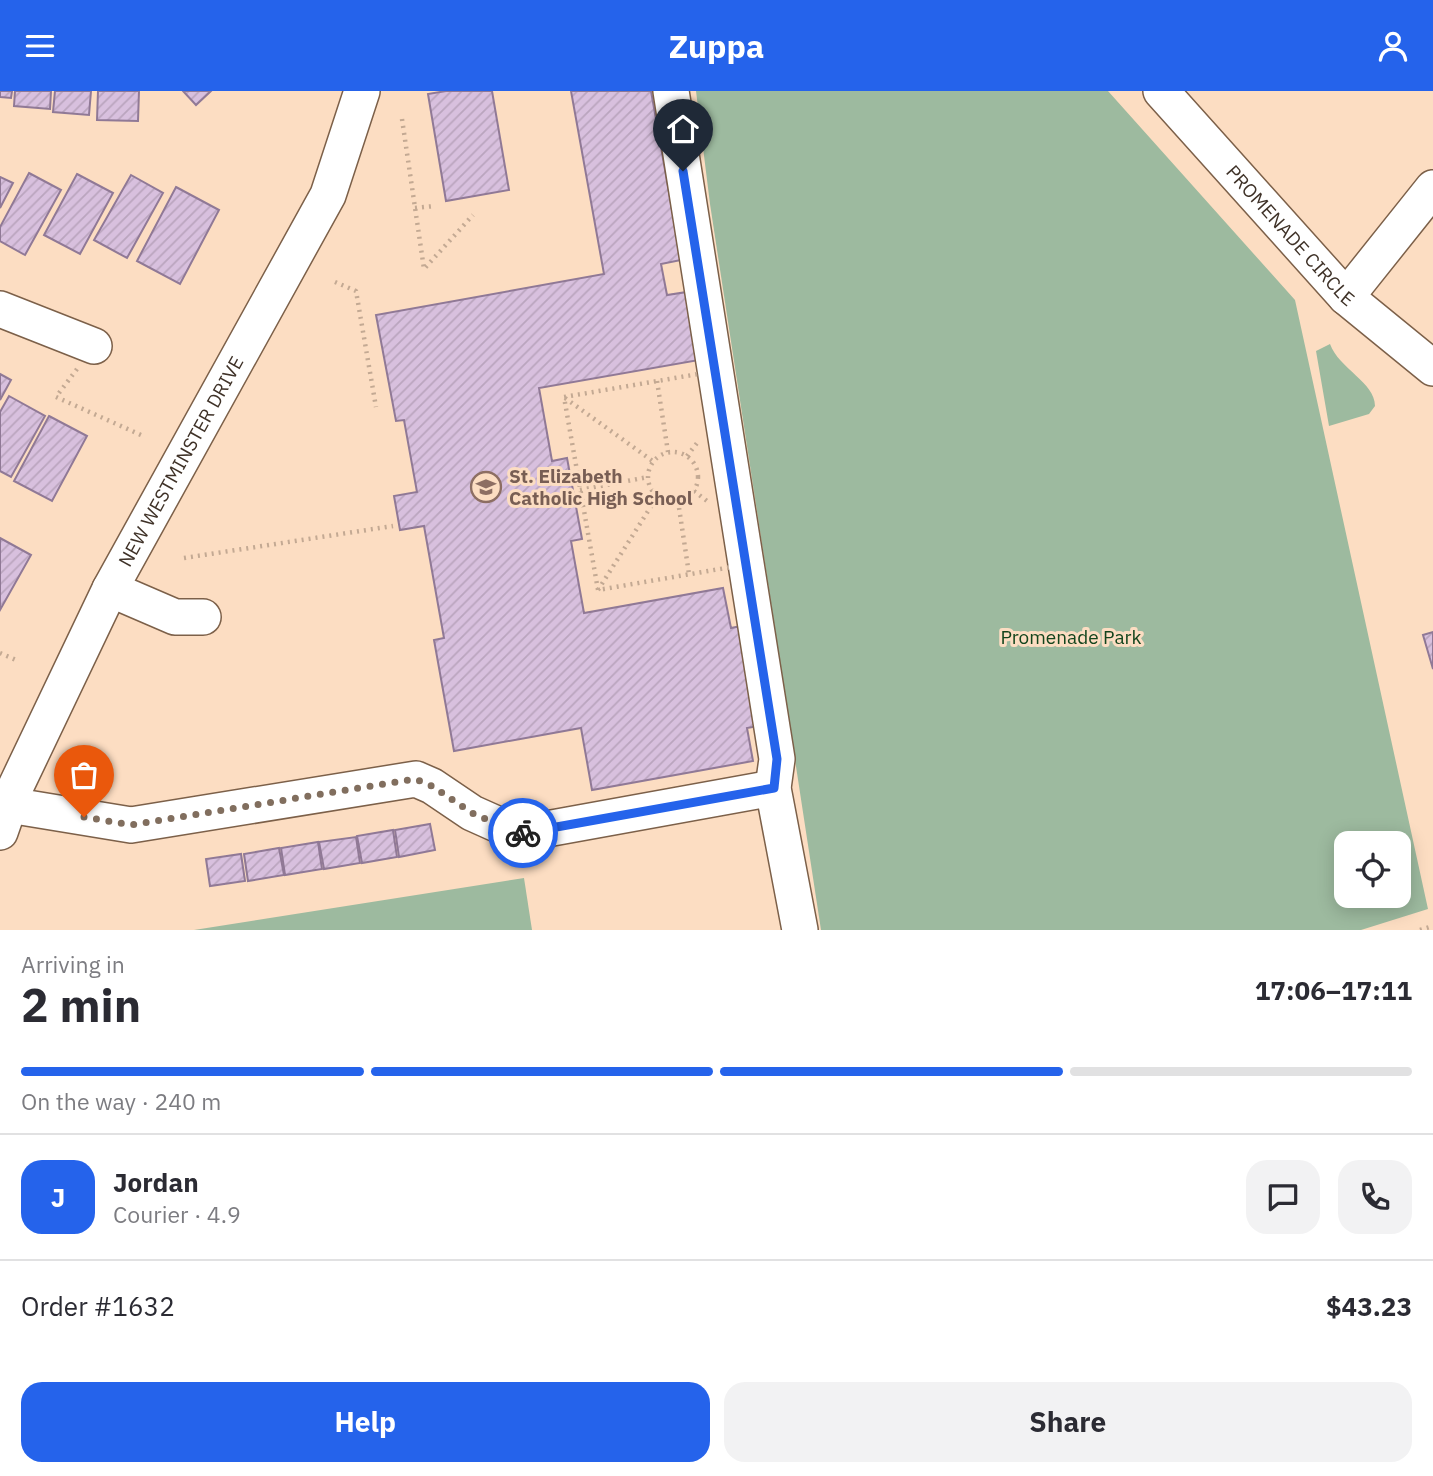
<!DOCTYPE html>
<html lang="en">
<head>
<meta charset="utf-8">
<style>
	:root { --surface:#fff; --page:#f2f2f3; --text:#2b2b33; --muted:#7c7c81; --line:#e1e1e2; --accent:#2563eb }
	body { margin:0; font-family:"IBM Plex Sans",sans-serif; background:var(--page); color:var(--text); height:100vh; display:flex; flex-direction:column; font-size:26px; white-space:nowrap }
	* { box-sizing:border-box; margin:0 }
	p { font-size:23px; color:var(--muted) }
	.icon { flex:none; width:38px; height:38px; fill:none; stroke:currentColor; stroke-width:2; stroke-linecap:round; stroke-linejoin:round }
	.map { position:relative; height:839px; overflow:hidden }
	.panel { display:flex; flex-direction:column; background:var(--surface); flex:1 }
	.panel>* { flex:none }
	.fabs { position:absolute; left:1334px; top:740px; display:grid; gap:14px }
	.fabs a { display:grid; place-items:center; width:77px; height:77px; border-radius:14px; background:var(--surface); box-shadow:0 4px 18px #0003; font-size:35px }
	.pin { position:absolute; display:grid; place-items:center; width:60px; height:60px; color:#fff; margin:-72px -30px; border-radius:50% 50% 50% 0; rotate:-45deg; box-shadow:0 0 7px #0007 }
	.pin .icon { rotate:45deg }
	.courier { position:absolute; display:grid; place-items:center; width:70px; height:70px; margin:-35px; border:5px solid #2563eb; border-radius:50%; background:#fff; color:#222; box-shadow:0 2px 9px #0007 }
	.summary em { font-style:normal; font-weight:700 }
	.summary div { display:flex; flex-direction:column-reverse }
	.summary { display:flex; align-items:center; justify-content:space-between; height:119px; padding:0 21px }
	h1 { font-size:46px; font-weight:700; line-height:52px }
	.bar { display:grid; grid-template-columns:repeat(4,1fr); gap:10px 7px; align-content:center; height:84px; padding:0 21px }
	.bar i { height:9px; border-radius:5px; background:var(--line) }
	.bar .on { background:var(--accent) }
	.bar p { grid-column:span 4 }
	.line { display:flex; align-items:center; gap:18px; padding:0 21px; border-top:2px solid var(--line) }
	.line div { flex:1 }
	.round { display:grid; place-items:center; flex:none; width:74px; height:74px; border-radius:21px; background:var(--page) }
	.action { display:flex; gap:14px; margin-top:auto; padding:14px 21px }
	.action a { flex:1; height:80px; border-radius:21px; background:var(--accent); color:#fff; font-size:28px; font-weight:700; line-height:80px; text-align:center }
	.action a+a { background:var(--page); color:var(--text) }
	header { display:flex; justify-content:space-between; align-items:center; height:91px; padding:0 21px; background:var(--accent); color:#fff; font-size:32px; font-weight:700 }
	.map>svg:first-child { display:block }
	.park { fill:#9dba9f; fill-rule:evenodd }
	.building { fill:url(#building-hatch); stroke:#907996; stroke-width:2 }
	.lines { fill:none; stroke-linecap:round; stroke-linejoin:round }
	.minor-casing { stroke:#7c6049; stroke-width:38 }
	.path { stroke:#c3a993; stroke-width:4.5; stroke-dasharray:2 5; stroke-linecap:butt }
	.minor { stroke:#fff; stroke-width:35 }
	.done { stroke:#816e5e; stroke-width:7; stroke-dasharray:0 12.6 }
	.route { stroke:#2563eb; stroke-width:9 }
	.labels { text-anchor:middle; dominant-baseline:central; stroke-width:6; stroke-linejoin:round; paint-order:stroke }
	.street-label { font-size:19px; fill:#3f3228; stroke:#fcddc2 }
	.education-label { font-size:19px; font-weight:bold; fill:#785e54; stroke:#fcddc2; text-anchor:start }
	.park-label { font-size:19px; fill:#12441c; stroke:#fcddc2 }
</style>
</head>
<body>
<header><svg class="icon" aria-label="menu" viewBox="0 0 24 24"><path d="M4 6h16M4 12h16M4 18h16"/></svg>Zuppa<svg class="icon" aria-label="person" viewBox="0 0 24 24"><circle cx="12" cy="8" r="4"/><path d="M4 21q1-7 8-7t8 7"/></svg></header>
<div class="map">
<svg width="1433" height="839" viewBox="0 0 1433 839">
	<defs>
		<pattern id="building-hatch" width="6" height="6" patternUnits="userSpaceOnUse" patternTransform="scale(1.75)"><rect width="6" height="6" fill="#d8c0de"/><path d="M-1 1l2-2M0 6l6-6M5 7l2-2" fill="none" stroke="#baa5be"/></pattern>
	</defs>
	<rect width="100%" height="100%" fill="#fcddc2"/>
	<g class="park">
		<path d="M696,0H1108L1295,209L1428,818L1361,839H821L710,113ZM1346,752H1398V805H1346Z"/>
		<path d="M1330,253C1339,278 1375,291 1375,315L1369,323L1329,335L1316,260Z"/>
		<polygon points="524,787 532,839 194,839"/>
	</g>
	<g class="building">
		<polygon points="0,0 12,0 11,7 0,6"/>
		<polygon points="15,0 51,0 50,18 14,15"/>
		<polygon points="55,0 91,0 89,24 53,21"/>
		<polygon points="98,0 139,0 138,30 97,29"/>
		<polygon points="183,0 211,0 196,14"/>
		<polygon points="446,0 492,0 509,99 446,110 428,3"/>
		<polygon points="571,0 651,0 681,169 661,173 667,204 687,201 699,269 539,297 552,370 567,367 582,448 571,450 584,522 723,497 731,537 751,533 769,633 747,637 753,670 592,699 581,637 454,660 434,549 444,547 424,435 400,439 394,405 417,401 404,329 396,330 376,224 604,183"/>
		<polygon points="29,82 61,99 25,164 0,150 0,136"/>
		<polygon points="77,83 113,102 80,163 44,144"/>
		<polygon points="131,84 163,102 127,167 94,149"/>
		<polygon points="0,86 13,92 0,117"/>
		<polygon points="176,96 219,119 180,193 137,170"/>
		<polygon points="0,283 11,289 0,309"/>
		<polygon points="9,305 45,325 11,386 0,380 0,321"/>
		<polygon points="49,325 87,345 52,410 14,390"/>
		<polygon points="0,447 31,464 0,519"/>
		<polygon points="1433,541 1433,578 1423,544"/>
		<polygon points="430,733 435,759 399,766 395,739"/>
		<polygon points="393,739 397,766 362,772 357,745"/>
		<polygon points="356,746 360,772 324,778 319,751"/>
		<polygon points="318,751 322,778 285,784 281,757"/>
		<polygon points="279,757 284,784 248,790 244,763"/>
		<polygon points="241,763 245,790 210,795 206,768"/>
	</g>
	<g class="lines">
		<g class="minor-casing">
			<g id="minor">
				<polyline points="671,0 777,668 773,697 800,839"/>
				<path id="s1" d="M1161,0L1346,206L1433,277"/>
				<polyline points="1346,206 1433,97"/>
				<polyline points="0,218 94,255"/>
				<polyline points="110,498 175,526 203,526"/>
				<polyline points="9,714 131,734 416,688 432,695 472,722 519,743 773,697"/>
				<path id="s2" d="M0,741L16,695L110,498L328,104L362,0"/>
			</g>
		</g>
		<g class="path">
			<polyline points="402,28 424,178 473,124"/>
			<polyline points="415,117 435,115"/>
			<polyline points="335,191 356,200 376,316"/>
			<polyline points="77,278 56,306 141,344"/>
			<polygon points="710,281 743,474 598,499 564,306"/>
			<polyline points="657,290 668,361"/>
			<polyline points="565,307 654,371"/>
			<circle cx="673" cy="386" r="25"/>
			<polyline points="687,365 697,352"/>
			<polyline points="580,399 648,386"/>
			<polyline points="694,400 707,410"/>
			<polyline points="678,410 689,483"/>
			<polyline points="184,467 393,435"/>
			<polyline points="598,499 657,406"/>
			<polyline points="0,562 16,569"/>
			<polyline points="1420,839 1433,835"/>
		</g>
		<use href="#minor" class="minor"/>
	</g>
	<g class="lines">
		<polyline class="done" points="84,726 131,734 415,688 432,695 472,722 519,743 523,742"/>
		<polyline class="route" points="523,742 774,697 777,668 683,80"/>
	</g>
	<defs>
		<g id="school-ring" transform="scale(1.575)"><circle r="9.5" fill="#fcddc2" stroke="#8d6e63" stroke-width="1.5"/><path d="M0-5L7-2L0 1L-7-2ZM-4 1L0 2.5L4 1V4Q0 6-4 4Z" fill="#8d6e63"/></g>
	</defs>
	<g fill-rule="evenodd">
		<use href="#school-ring" x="486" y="396"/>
	</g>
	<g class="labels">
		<g class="street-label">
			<text stroke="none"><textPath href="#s1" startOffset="194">PROMENADE CIRCLE</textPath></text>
			<text stroke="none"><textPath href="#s2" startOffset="413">NEW WESTMINSTER DRIVE</textPath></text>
		</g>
		<g class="education-label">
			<text x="509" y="385">St. Elizabeth<tspan x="509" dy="22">Catholic High School</tspan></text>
		</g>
		<g class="park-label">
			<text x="1071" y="546">Promenade Park</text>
		</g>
	</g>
</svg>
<div class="fabs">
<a><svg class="icon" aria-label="locate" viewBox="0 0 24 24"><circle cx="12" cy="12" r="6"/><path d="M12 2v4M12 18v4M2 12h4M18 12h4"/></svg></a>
</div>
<div class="pin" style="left:84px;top:726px;background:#ea580c"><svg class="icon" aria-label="bag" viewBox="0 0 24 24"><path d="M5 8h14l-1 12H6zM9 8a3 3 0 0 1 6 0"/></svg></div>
<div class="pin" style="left:683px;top:80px;background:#1f2937"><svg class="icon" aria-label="home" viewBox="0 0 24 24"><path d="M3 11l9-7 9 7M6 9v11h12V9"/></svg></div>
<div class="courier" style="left:523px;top:742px"><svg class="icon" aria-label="bike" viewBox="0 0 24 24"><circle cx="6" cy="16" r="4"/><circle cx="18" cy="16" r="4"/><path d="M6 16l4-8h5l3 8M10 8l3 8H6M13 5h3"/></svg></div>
</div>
<section class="panel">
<div class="summary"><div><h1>2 min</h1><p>Arriving in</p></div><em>17:06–17:11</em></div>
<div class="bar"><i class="on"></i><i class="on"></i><i class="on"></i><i></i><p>On the way · 240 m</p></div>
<div class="line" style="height:126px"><b class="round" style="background:var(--accent);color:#fff">J</b><div><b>Jordan</b><p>Courier · 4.9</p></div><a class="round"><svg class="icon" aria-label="chat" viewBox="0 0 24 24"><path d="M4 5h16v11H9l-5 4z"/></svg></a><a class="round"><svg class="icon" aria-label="phone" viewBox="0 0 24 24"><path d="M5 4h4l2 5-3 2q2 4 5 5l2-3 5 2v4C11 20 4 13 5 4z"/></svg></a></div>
<div class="line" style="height:91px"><div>Order #1632</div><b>$43.23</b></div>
<div class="action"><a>Help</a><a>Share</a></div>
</section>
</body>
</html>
